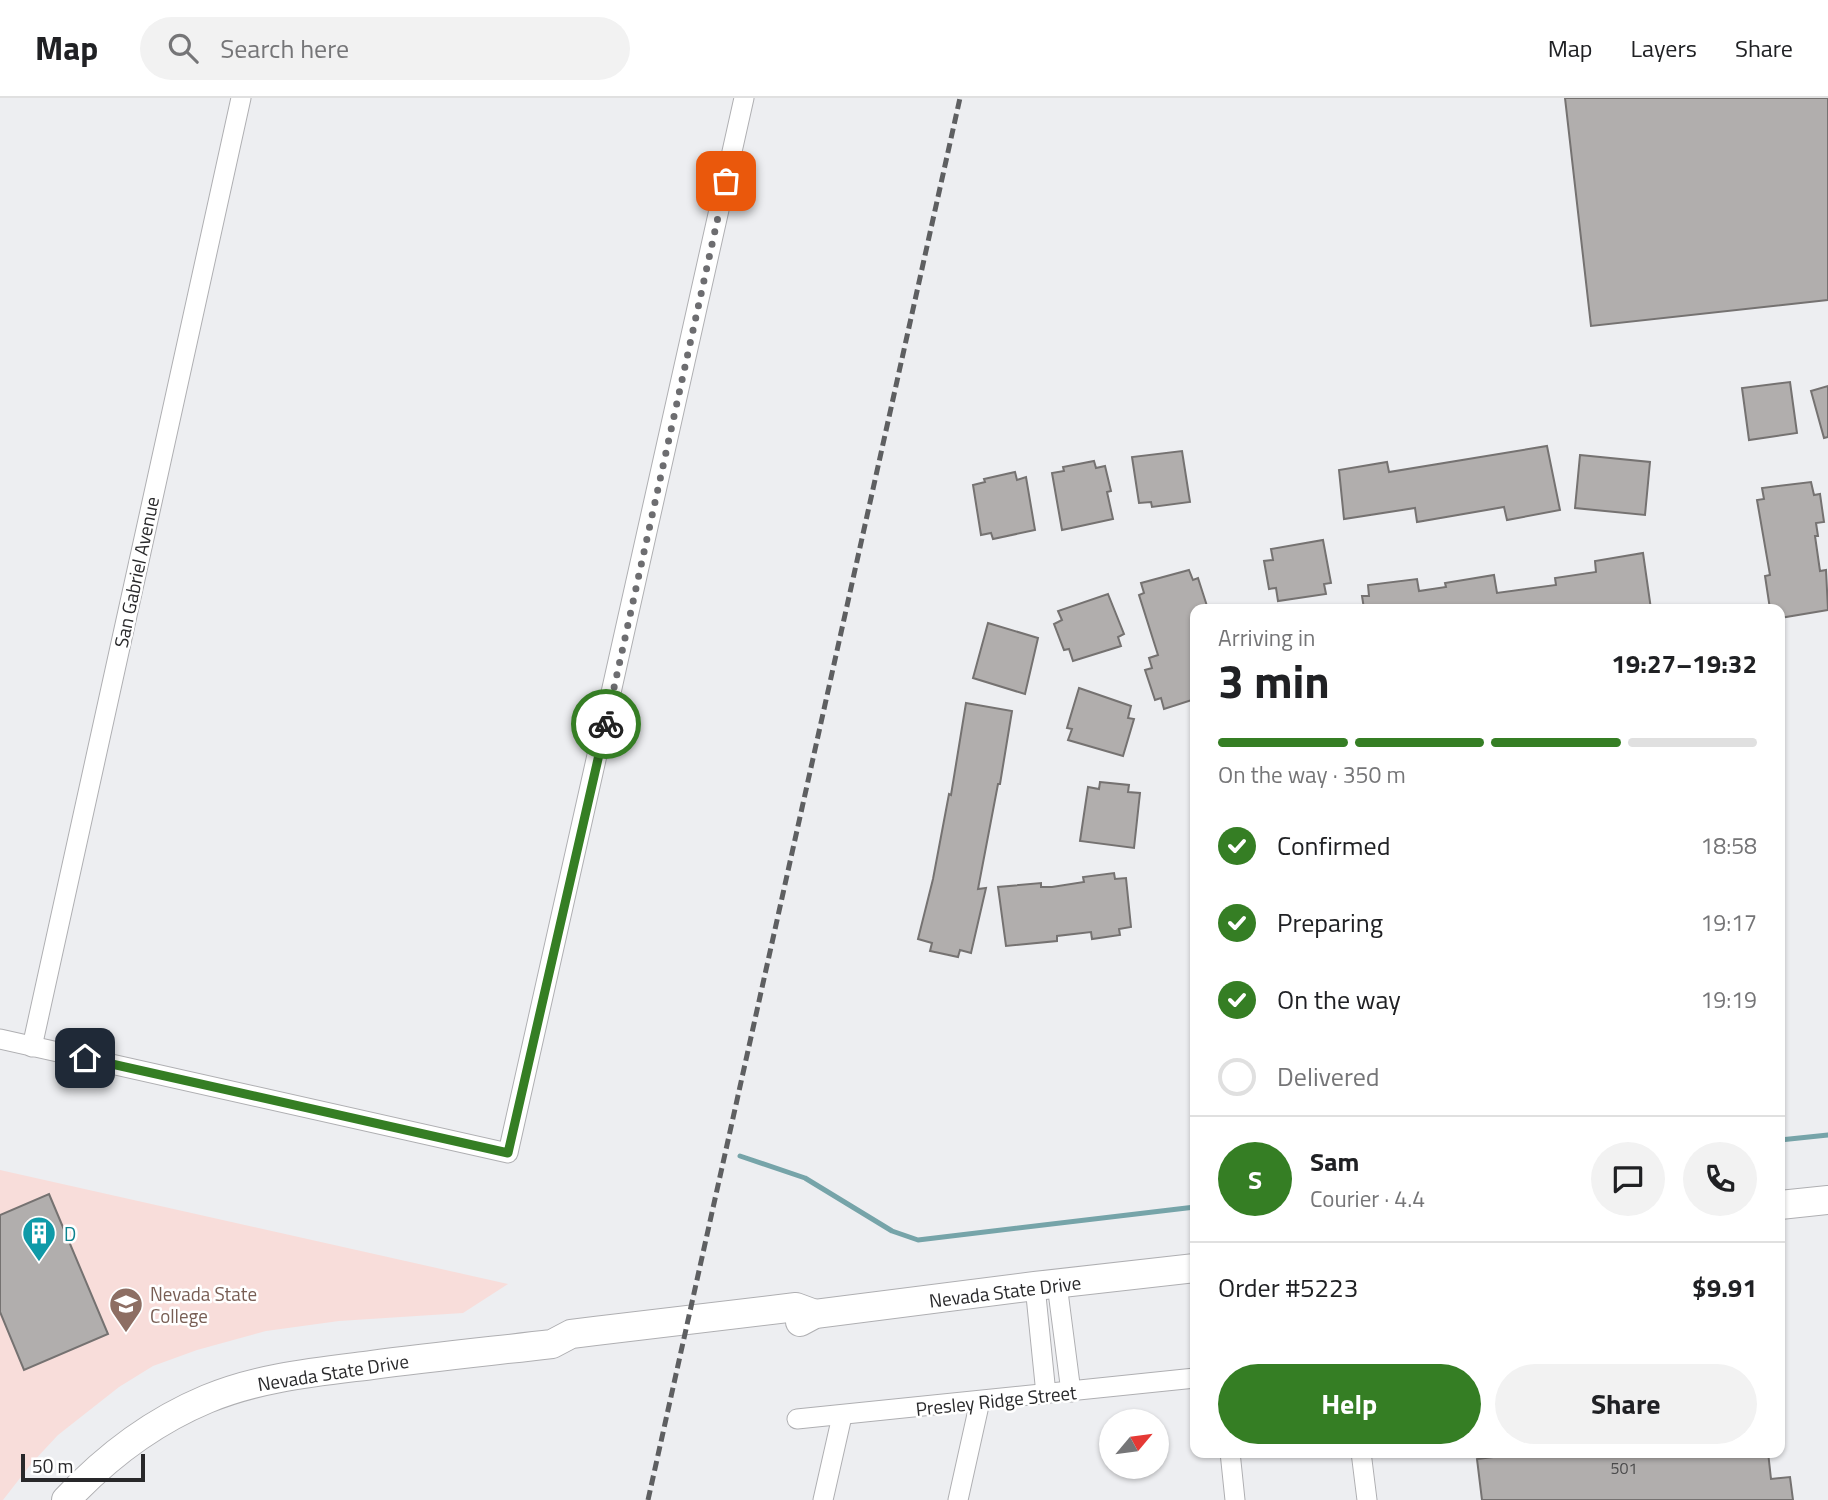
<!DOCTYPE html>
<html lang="en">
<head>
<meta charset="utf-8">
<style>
	:root { --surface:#fff; --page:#f2f2f2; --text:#202124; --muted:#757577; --line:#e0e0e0; --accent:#357e24 }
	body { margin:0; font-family:"Titillium Web",sans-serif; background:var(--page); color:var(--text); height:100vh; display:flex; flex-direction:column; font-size:26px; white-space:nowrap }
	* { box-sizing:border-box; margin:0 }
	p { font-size:23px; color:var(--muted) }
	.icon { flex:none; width:38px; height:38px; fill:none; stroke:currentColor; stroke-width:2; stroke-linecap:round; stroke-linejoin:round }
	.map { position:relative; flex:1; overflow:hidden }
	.side { position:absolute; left:1190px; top:506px; width:595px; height:854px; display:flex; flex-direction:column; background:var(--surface); border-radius:14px; box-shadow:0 2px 5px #0004 }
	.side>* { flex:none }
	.needle { width:46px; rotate:61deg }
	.fabs { position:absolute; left:1099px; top:1311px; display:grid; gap:14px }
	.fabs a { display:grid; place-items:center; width:70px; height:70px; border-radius:50%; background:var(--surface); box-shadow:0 2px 5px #0004; font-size:35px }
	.scale { position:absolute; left:21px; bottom:18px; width:124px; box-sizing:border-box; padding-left:7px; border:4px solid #28282a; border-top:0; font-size:19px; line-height:24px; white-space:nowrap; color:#28282a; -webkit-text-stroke:5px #fff; paint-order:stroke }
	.pin { position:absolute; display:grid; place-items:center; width:60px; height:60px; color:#fff; margin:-30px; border-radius:14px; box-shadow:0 4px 10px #0006 }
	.courier { position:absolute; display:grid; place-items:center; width:70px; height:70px; margin:-35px; border:5px solid #357e24; border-radius:50%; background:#fff; color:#222; box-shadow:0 2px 9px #0007 }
	.head em { font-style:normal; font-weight:700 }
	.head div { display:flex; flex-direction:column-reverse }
	.head { display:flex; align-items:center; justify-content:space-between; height:119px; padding:0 28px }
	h1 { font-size:46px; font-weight:700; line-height:52px }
	.bar { display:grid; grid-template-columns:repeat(4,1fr); gap:10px 7px; align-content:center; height:84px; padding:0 28px }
	.bar i { height:9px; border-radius:5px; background:var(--line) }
	.bar .on { background:var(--accent) }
	.bar p { grid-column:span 4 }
	.line { display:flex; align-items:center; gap:18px; padding:0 28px; border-top:2px solid var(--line) }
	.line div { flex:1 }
	.round { display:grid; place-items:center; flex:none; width:74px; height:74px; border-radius:37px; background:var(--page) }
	ol { padding:0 28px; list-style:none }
	li { display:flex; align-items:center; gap:21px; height:77px }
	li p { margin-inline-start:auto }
	li .icon { padding:7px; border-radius:50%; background:var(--accent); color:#fff; stroke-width:4 }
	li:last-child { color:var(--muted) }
	li i { width:38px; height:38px; border:4px solid var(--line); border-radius:50% }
	.action { display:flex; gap:14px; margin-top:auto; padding:14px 28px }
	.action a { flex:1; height:80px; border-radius:42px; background:var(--accent); color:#fff; font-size:28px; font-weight:700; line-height:80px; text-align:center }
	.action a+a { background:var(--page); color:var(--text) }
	header { display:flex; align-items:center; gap:42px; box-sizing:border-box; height:98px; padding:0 35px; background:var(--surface); border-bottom:2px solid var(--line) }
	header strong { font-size:33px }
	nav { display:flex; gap:38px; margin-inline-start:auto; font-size:24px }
	.search { width:490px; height:63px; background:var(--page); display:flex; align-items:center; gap:18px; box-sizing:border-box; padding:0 24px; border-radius:38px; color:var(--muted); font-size:26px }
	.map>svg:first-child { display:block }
	.education { fill:#f8ddda }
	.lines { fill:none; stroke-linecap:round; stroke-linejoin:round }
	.stream { stroke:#76a4a9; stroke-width:5 }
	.building { fill:#b1aead; stroke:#757271; stroke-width:2 }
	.street-casing { stroke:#afafb2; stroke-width:21 }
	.secondary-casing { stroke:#afafb2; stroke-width:30 }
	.street { stroke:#fff; stroke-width:19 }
	.secondary { stroke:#fff; stroke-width:28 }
	.rail { stroke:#5e5f61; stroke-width:5; stroke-dasharray:10 5; stroke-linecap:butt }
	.done { stroke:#6d6d70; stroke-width:7; stroke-dasharray:0 12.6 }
	.route { stroke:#357e24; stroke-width:9 }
	.labels { text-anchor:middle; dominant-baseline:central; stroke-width:5; stroke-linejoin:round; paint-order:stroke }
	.number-label { font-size:16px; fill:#4a4a4b }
	.street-label { font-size:19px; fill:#28282a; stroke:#fff }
	.culture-label { font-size:19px; fill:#0d838f; stroke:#fff; text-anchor:start }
	.education-label { font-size:19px; fill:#785e54; stroke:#fff; text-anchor:start }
</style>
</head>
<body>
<header>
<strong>Map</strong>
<div class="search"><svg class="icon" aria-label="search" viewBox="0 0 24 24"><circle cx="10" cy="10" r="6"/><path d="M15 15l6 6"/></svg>Search here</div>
<nav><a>Map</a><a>Layers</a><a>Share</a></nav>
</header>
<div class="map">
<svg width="1828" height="1402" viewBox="0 0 1828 1402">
	<rect width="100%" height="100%" fill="#edeef1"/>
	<polygon class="education" points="0,1072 508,1186 463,1215 339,1223 266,1233 197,1252 153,1268 119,1289 58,1337 31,1366 3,1402 0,1402"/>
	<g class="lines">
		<g class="stream">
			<polyline points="1780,1042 1828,1037"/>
			<polyline points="740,1058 805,1080 892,1133 918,1142 1195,1109"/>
		</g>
	</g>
	<g class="building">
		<polygon points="1565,0 1828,0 1828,202 1591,228"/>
		<polygon points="1790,284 1797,335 1749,342 1742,290"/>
		<polygon points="1828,288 1828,339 1824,340 1811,293"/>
		<polygon points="1547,348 1560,412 1507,422 1504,409 1417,424 1415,410 1344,421 1339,372 1387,364 1389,374"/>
		<polygon points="1182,353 1190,404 1152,409 1151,404 1139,405 1132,359"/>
		<polygon points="1580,357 1650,364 1645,417 1575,410"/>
		<polygon points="1094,363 1096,370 1105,368 1111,393 1107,394 1113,421 1062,432 1052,375 1064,373 1063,369"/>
		<polygon points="1015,374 1017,382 1026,379 1035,432 993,441 991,435 981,437 973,387 985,384 984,381"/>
		<polygon points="1811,384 1814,397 1820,396 1824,424 1816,425 1818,438 1815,438 1820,473 1826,472 1828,512 1780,520 1780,511 1770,511 1765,478 1770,477 1757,402 1764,401 1762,390"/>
		<polygon points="1323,442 1331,485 1324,486 1326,496 1278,503 1276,490 1269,491 1264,463 1273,462 1271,451"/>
		<polygon points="1643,455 1651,511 1364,511 1362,498 1369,498 1368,487 1417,481 1419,493 1446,489 1445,485 1494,477 1497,495 1556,487 1555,480 1596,474 1595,463"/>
		<polygon points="1189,472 1193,482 1198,480 1207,508 1195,511 1195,601 1164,611 1161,600 1155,602 1145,572 1152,570 1149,560 1158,557 1139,497 1144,495 1141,485"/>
		<polygon points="1108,496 1124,536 1118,539 1121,548 1073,563 1069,551 1064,552 1054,526 1062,522 1058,513"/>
		<polygon points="988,525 1038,540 1025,596 973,580"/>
		<polygon points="1079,590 1131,608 1128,620 1134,621 1123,658 1068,642 1072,631 1067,630"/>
		<polygon points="966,605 1012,613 1000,686 998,686 978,791 986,790 971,855 960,852 958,859 930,853 932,845 918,841 933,781 949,696 951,697"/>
		<polygon points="1100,684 1129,687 1128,694 1140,695 1134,750 1080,743 1088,689 1099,691"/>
		<polygon points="1114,775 1115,781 1126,780 1131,829 1119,831 1120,837 1092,841 1091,834 1057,838 1057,843 1006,848 998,789 1041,785 1041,789 1052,789 1084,784 1083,779"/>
		<polygon points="49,1096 108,1236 24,1272 0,1214 0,1117"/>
		<polygon points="1533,1354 1768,1354 1771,1381 1790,1379 1793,1402 1482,1402 1477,1361"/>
	</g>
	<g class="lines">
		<g class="street-casing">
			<g id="street">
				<polyline points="0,941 508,1055 744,0"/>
				<polyline points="32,949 241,0"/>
				<polyline points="1057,1186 1071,1294"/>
				<polyline points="1035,1188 1046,1296"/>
				<polyline points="797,1321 1195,1280"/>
				<polyline points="1230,1354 1235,1402"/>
				<polyline points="1361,1354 1367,1402"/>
				<polyline points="823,1402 842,1318"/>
				<polyline points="958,1402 980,1303"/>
			</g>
		</g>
		<g class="secondary-casing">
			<g id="secondary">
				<polyline points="1780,1107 1828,1102"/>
				<polyline points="800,1224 815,1216 1035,1188 1195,1170"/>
				<path d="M66,1402C106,1359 152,1324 207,1301C260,1279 316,1274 372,1267C432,1259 492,1253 552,1246L571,1236L595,1233L796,1209L815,1216"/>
			</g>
		</g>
		<use href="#street" class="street"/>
		<use href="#secondary" class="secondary"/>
		<polyline class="rail" points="648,1402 960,0"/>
	</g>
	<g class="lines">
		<polyline class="done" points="606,626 726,83"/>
		<polyline class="route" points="85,960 508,1055 606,626"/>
	</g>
	<defs>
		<g id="building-pin" transform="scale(1.75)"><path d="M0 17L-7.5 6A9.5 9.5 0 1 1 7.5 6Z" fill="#0f9aa8" stroke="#fff"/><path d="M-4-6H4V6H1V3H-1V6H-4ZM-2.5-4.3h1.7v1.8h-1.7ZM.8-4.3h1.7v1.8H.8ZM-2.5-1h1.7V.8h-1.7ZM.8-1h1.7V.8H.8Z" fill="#fff"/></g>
		<g id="university-pin" transform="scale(1.75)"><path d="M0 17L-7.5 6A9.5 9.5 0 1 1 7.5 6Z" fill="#8d6e63" stroke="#fff"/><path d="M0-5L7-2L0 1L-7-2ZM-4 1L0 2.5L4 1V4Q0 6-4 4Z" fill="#fff"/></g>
	</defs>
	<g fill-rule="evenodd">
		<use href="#building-pin" x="39" y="1135"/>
		<use href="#university-pin" x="126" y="1206"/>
	</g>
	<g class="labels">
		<g class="number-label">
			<text x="1624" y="1370">501</text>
		</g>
		<g class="street-label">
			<text transform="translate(136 474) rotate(-78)">San Gabriel Avenue</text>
			<text transform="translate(1005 1193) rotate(-7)">Nevada State Drive</text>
			<text transform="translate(333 1274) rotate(-9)">Nevada State Drive</text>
			<text transform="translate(996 1302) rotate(-6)">Presley Ridge Street</text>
		</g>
		<g class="culture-label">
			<text x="64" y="1135">D</text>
		</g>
		<g class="education-label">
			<text x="150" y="1195">Nevada State<tspan x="150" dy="22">College</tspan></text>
		</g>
	</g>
</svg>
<div class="fabs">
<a><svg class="needle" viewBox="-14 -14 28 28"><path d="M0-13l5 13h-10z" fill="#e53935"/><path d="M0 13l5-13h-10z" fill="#757577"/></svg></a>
</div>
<div class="scale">50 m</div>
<div class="pin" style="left:726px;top:83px;background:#ea580c"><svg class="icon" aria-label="bag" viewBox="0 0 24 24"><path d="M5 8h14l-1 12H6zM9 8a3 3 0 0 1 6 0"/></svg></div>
<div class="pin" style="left:85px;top:960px;background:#1f2937"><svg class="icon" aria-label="home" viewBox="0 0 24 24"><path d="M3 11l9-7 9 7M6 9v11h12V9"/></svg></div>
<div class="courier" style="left:606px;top:626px"><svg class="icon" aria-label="bike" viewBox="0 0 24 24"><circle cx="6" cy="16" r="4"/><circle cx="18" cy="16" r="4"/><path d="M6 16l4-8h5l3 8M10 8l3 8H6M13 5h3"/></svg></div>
<section class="side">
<div class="head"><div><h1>3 min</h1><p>Arriving in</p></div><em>19:27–19:32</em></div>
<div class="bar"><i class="on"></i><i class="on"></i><i class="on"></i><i></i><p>On the way · 350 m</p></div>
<ol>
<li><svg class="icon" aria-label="check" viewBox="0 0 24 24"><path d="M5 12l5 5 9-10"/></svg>Confirmed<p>18:58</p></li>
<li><svg class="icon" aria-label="check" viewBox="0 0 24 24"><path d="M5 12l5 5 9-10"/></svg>Preparing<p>19:17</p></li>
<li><svg class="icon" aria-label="check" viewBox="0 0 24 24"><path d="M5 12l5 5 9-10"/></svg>On the way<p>19:19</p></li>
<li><i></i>Delivered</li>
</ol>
<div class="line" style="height:126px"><b class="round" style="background:var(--accent);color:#fff">S</b><div><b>Sam</b><p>Courier · 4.4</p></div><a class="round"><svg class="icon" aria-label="chat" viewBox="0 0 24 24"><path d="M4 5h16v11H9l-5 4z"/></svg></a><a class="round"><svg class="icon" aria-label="phone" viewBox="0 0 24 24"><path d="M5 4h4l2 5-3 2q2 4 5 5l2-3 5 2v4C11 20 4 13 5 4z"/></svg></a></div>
<div class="line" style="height:91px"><div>Order #5223</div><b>$9.91</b></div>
<div class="action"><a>Help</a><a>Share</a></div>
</section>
</div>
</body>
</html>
